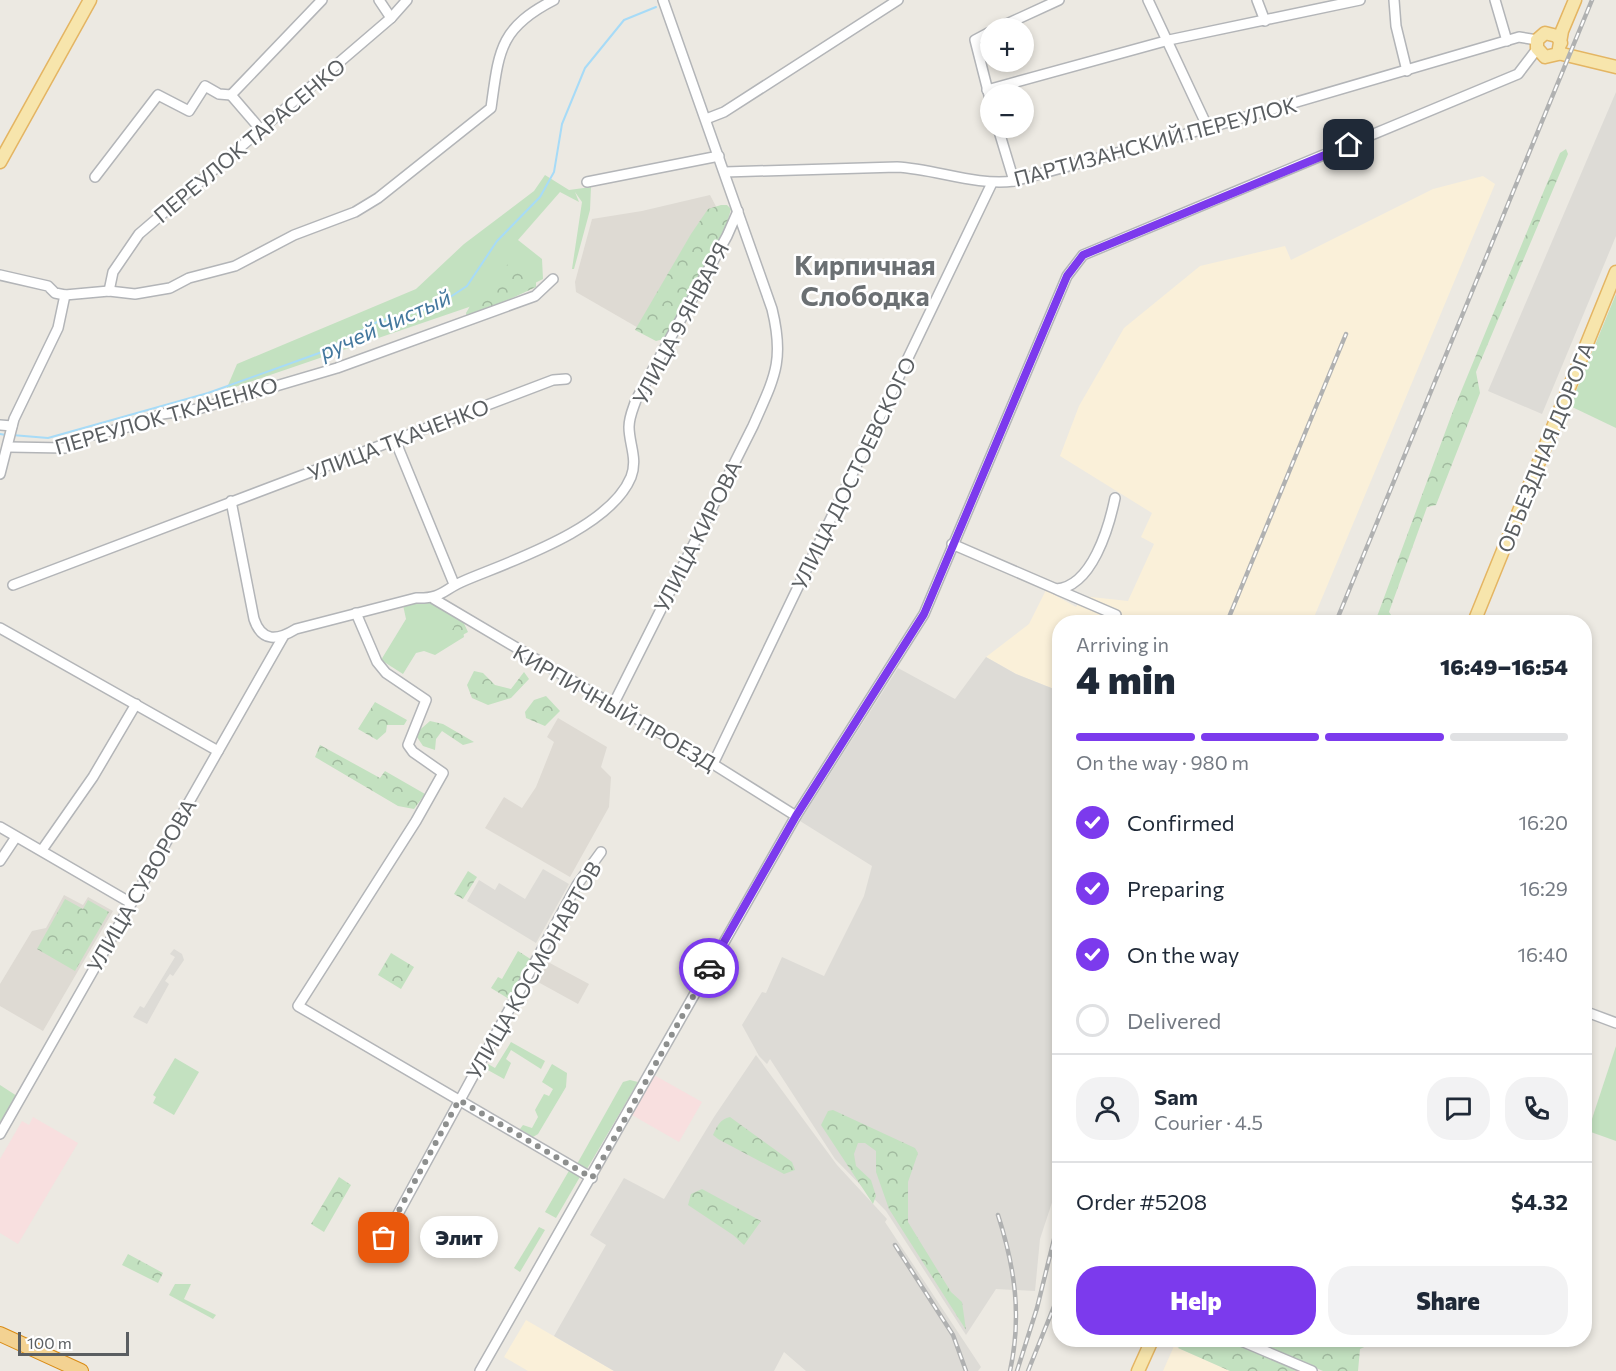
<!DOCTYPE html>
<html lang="en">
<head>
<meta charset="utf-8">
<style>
	:root { --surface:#fff; --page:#f2f2f3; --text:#1f2937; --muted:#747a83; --line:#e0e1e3; --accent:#7c3aed }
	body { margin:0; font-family:Commissioner,sans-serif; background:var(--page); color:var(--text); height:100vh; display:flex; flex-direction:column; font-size:22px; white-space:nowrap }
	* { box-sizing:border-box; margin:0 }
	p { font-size:20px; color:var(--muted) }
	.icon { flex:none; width:33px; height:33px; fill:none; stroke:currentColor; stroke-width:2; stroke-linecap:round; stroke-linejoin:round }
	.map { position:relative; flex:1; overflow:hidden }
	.details { position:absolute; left:1052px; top:615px; width:540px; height:732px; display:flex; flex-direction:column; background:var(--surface); border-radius:24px; box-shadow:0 3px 9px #0003 }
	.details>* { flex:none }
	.fabs { position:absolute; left:980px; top:18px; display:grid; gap:12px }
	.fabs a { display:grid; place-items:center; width:54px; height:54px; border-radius:50%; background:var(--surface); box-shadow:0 3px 9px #0003; font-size:30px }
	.scale { position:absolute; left:18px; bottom:15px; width:111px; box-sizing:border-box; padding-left:6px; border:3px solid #5a5e61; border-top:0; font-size:16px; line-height:21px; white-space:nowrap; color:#5a5e61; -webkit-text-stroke:4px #fff; paint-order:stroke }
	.pin { position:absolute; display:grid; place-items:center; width:51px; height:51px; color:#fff; margin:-26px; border-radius:12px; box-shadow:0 3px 9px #0006 }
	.courier { position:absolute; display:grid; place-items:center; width:60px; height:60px; margin:-30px; border:4px solid #7c3aed; border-radius:50%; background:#fff; color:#222; box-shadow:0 2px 8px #0007 }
	.bubble { position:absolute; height:42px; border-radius:21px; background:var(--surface); box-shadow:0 3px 9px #0003; font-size:20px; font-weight:800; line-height:42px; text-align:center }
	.summary em { font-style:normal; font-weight:800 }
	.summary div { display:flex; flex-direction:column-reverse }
	.summary { display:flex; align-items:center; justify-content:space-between; height:102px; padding:0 24px }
	h1 { font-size:39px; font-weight:800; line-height:45px }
	.bar { display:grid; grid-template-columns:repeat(4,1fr); gap:9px 6px; align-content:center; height:72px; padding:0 24px }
	.bar i { height:8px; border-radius:4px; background:var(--line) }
	.bar .active { background:var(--accent) }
	.bar p { grid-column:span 4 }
	.line { display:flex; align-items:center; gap:15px; padding:0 24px; border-top:2px solid var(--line) }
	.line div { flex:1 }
	.round { display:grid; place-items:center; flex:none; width:63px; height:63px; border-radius:24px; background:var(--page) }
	ol { padding:0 24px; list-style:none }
	li { display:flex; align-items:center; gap:18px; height:66px }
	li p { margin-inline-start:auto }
	li .icon { padding:6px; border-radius:50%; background:var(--accent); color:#fff; stroke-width:4 }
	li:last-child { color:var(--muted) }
	li i { width:33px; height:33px; border:3px solid var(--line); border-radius:50% }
	.primary-button { display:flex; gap:12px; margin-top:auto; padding:12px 24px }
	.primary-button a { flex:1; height:69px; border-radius:24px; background:var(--accent); color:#fff; font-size:24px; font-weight:800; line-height:69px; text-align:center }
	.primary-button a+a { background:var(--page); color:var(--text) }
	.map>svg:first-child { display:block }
	.commercial { fill:#faf0d9 }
	.industrial { fill:#dddbd6 }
	.education { fill:#dedad3 }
	.medical { fill:#f8dfdf }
	.green { fill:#c3e1c0 }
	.forest { fill:url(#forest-crowns) }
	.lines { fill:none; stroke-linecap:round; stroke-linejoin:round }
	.stream { stroke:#a7dbf7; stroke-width:2 }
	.minor-casing { stroke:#b3b5b8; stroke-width:12 }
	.major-casing { stroke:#e4b563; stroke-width:15 }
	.highway-casing { stroke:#d98b15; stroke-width:16 }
	.minor { stroke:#fff; stroke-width:9 }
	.major { stroke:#f7e5ac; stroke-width:12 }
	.highway { stroke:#f3d292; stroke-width:14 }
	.rail-casing { stroke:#b0b1b1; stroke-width:4.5 }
	.rail { stroke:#fff; stroke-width:2; stroke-dasharray:7; stroke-linecap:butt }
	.done { stroke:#8d8f8e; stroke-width:6; stroke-dasharray:0 10.8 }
	.route { stroke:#7c3aed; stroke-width:8 }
	.labels { text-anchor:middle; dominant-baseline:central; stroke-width:5; stroke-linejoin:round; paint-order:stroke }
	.street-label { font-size:21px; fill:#5a5e61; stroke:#fff }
	.water-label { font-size:22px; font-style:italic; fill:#44789e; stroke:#fff }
	.district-label { font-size:27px; font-weight:bold; fill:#6b7073; stroke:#fff }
</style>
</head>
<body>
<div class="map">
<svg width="1616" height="1371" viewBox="0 0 1616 1371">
	<defs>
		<pattern id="forest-crowns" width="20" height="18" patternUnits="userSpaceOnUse" patternTransform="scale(1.5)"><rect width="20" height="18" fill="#c3e1c0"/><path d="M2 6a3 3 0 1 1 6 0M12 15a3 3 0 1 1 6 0" fill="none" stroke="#a1ba9f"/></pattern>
	</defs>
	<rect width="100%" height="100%" fill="#ece9e2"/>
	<g class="commercial">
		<polygon points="1483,176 1495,184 1312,622 1059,622 1059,691 1016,674 986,657 1029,624 1046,590 1076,607 1082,596 1128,601 1154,544 1141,537 1152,513 1060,456 1079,406 1124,328 1200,266 1285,246 1291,260 1433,189"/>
		<polygon points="526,1320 614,1371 528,1371 504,1357"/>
		<polygon points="1174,1346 1230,1371 1163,1371"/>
	</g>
	<g class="industrial">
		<polygon points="1616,92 1616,236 1542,414 1488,391"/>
		<polygon points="986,657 1016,674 1059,691 1059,1181 1040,1239 1035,1291 996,1289 966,1335 886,1211 835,1159 770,1059 767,1064 759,1056 742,1025 762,992 766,993 782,957 824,976 864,896 872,866 800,821 898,668 955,699"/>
		<polygon points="543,869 569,884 536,943 467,901 479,880 495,890 499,883 525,899"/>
		<polygon points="174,949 182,954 184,960 173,976 170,974 165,981 169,984 147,1024 133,1017 140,1006 144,1008 175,957 170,954"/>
		<polygon points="756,1055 837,1165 887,1219 885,1222 981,1367 978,1371 806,1371 784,1352 774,1371 614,1371 554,1336 606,1245 590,1235 624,1178 664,1199 714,1117"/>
	</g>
	<g class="education">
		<polygon points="710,195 721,216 654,337 576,292 575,282 592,219 642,211"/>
		<polygon points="558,718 607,747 601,767 611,777 609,807 570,877 485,828 504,797 522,808 536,787 554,742 547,737"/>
		<polygon points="64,895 83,905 88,897 113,911 43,1031 0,1006 0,984 32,931 46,928"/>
		<polygon points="548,962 589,984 578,1004 538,982"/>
	</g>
	<g class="medical">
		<polygon points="654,1075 702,1102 679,1142 632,1115"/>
		<polygon points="33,1117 78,1143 18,1244 0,1233 0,1159 22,1121 29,1125"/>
	</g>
	<g class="green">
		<polygon points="545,175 569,190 591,187 590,210 574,269 572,269 582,202 575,192 579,202 560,192 518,240 542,259 543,279 525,288 226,390 237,364 416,289 464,244 534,191"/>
		<polygon points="1616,294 1616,428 1570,406"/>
		<polygon points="433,602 461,620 464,637 435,655 424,651 416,653 403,674 381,660 406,619 403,605"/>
		<polygon points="511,1042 545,1061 541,1069 511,1050 506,1059 511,1063 504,1079 486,1069 488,1064 495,1068"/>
		<polygon points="1616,1046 1616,1141 1588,1131"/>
		<polygon points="175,1058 199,1072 174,1115 153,1103 156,1097 153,1095"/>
		<polygon points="552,1064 567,1073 566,1087 538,1134 533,1137 520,1129 523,1125 532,1128 538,1117 535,1110 544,1094 549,1096 553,1089 542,1082"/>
		<polygon points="630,1080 638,1082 587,1169 577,1164 623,1082"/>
		<polygon points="0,1085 17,1096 0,1122"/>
		<polygon points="570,1169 581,1175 556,1218 545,1212"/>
		<polygon points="539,1227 545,1230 520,1272 514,1268"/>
		<polygon points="175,1284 191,1284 184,1299 216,1315 213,1319 169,1295"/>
	</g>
	<g class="forest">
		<polygon points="1566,149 1568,154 1476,372 1480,393 1436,505 1427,507 1389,612 1396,622 1375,622 1453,411 1545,188 1560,153"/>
		<polygon points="721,205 727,205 731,209 723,238 668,338 656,341 635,330 691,234 708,209"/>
		<path d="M509,263L525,265L536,275V287L467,319L466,313C476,294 494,280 509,263Z"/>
		<polygon points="461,617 468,632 450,642 446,638 454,627 452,618"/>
		<polygon points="474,671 483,673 495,685 511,689 524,672 529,679 511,698 488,705 472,698 467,685"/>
		<polygon points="546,696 560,711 545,726 526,718 525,712 534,700"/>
		<polygon points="375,702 407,720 404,725 387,725 386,732 377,740 358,729"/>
		<polygon points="430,721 443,724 474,742 463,745 442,731 436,739 435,750 423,746 415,734"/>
		<polygon points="320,745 380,778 385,771 425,794 414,809 398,806 315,757"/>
		<polygon points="468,871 477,877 463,899 454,894"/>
		<polygon points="65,899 83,909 88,900 109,912 75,971 37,949"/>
		<polygon points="518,951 532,960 509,999 491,988 498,977 502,979"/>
		<polygon points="391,953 414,967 401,989 378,975"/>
		<polygon points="833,1110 915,1148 918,1153 908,1182 908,1222 951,1292 962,1302 966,1330 889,1209 876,1172 876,1151 865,1143 858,1143 854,1154 856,1166 871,1180 876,1196 873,1204 821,1125 828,1111"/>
		<path d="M730,1117L792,1162L795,1170L784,1174L718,1139L713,1135C717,1126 720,1119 730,1117Z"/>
		<polygon points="339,1177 351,1185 324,1232 311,1224"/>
		<polygon points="702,1189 761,1221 744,1245 733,1235 688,1205 691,1194"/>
		<polygon points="128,1254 163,1273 158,1283 122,1265"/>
		<polygon points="1186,1340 1226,1340 1299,1371 1230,1371 1178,1348"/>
		<polygon points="1251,1340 1379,1340 1360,1349 1358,1371 1323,1371"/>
	</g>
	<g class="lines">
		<g class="stream">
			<polyline points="0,434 6,435"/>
			<polyline points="12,435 48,438 208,393 322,352 379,321 435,307 467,286 497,241 540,197 554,172 562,124 585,68 624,20 656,7"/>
		</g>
		<g class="minor-casing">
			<g id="minor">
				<polyline points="379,0 391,18"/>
				<polyline points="1148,0 1208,128"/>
				<polyline points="1257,0 1265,21"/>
				<polyline points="1394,0 1396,26 1407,71"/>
				<polyline points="1495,0 1507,41"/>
				<polyline points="998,28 1059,0"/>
				<polyline points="990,32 975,40 990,99"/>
				<polyline points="987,90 1169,40 1360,0"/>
				<polyline points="231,95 262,131"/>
				<polyline points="706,119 724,112 898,0"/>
				<polyline points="998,128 1014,181"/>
				<path d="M725,172L897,167C936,169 975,186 1014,181L1208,128L1519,37L1537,40"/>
				<polyline points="95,177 158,95 189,111 205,86 219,94 231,95 322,0"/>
				<polyline points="587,182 719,156"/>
				<path d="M0,275L48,286L55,293L65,295L109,291L135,294L170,288L189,278L235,266L294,235L355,212L378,198L491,108C499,51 499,28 554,0"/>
				<polyline points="109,291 113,272 139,234 391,18 407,0"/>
				<polyline points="0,425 12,426"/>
				<polyline points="395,440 454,584"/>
				<polyline points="9,447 65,448 84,437 132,426 162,414 198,409 337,368 535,296 553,279"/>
				<polyline points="0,474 14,419 58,328 65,295"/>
				<path d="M231,501L254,619C262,643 278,640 296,629L416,598C443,599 443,589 466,580C514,560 610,528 631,477C638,459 629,444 629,427C629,417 633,409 636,400L727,236L738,211"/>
				<path d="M952,544L1056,589C1092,587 1109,527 1115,498"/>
				<polyline points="13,585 553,380 566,379"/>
				<polyline points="1058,590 1116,615"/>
				<polyline points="434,599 713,764 796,816"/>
				<polyline points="356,613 377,662 386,673 426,700 408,745 413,752 443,773 416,821 298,1006 592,1178"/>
				<polyline points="0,628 218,751"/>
				<path d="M613,705L753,426C774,378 785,362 772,309L663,0"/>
				<polyline points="713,764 992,183"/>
				<polyline points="0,827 131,903"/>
				<polyline points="42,850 93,777 136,704"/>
				<polyline points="0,861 16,837"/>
				<polyline points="1584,1011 1616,1023"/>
				<polyline points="0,1134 283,637"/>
				<polyline points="380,1247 577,885 601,852"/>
				<polyline points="1239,1340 1312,1371"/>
				<polyline points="480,1371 796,816 924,614 1067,276 1083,255 1518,74 1537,49"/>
			</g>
		</g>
		<g class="major-casing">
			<g id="major">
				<polyline points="1561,43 1557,36 1545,33 1537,40 1537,48 1545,57 1558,54 1562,31 1575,0"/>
				<polyline points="1558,53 1616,67"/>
				<polyline points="0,162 90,0"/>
				<polyline points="1474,622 1616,272"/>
				<polyline points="1138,1371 1152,1340"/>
			</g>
		</g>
		<g class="highway-casing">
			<polyline id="highway" points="0,1334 81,1371"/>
		</g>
		<use href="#minor" class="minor"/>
		<use href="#major" class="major"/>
		<use href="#highway" class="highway"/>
		<g class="rail-casing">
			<g id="rail">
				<polyline points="1227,622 1346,334"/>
				<polyline points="1336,622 1592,0"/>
				<path d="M998,1215C1015,1268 1022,1316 1010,1371"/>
				<polyline points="895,1245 953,1335 966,1371"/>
				<polyline points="1017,1371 1037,1308 1059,1219"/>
				<polyline points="1028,1371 1059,1294"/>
			</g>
		</g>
		<use href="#rail" class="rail"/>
	</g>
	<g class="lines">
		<polyline class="done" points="384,1238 459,1100 592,1178 709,968"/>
		<polyline class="route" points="709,968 796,816 924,614 1067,276 1083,255 1349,145"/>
	</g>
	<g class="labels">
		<g class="street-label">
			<text transform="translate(249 140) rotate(-40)">ПЕРЕУЛОК ТАРАСЕНКО</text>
			<text transform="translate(1155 141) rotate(-15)">ПАРТИЗАНСКИЙ ПЕРЕУЛОК</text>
			<text transform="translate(680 323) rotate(-62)">УЛИЦА 9 ЯНВАРЯ</text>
			<text transform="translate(166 415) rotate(-16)">ПЕРЕУЛОК ТКАЧЕНКО</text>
			<text transform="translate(398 439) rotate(-21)">УЛИЦА ТКАЧЕНКО</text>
			<text transform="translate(1545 447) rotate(-68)">ОБЪЕЗДНАЯ ДОРОГА</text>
			<text transform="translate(853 473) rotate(-64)">УЛИЦА ДОСТОЕВСКОГО</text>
			<text transform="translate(697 536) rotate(-63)">УЛИЦА КИРОВА</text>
			<text transform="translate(615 707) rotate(30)">КИРПИЧНЫЙ ПРОЕЗД</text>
			<text transform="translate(141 885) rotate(-60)">УЛИЦА СУВОРОВА</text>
			<text transform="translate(533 970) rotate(-60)">УЛИЦА КОСМОНАВТОВ</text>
		</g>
		<g class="water-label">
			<text transform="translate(385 324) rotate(-24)">ручей Чистый</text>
		</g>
		<g class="district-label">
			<text x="865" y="264">Кирпичная<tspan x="865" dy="31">Слободка</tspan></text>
		</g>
	</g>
</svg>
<div class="fabs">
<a>+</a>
<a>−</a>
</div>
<div class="scale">100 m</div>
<div class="pin" style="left:384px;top:1238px;background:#ea580c"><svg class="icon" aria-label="bag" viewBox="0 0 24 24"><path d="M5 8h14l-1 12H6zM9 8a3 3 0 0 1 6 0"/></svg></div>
<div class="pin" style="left:1349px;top:145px;background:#1f2937"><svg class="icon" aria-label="home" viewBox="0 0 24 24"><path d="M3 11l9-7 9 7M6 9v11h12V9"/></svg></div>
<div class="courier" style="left:709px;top:968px"><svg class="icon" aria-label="car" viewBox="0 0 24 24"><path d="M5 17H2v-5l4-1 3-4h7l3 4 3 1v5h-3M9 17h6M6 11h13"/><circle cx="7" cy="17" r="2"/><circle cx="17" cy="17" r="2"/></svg></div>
<div class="bubble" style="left:420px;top:1216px;width:78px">Элит</div>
<section class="details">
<div class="summary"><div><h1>4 min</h1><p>Arriving in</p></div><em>16:49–16:54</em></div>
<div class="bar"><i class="active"></i><i class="active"></i><i class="active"></i><i></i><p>On the way · 980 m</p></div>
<ol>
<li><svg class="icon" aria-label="check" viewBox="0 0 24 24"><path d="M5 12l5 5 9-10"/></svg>Confirmed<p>16:20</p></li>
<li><svg class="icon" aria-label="check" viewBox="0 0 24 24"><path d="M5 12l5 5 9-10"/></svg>Preparing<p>16:29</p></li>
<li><svg class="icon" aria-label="check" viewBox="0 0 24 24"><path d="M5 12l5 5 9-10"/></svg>On the way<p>16:40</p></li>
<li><i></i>Delivered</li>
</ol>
<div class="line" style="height:108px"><a class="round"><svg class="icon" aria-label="person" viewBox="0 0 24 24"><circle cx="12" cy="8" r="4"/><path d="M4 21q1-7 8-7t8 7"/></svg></a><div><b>Sam</b><p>Courier · 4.5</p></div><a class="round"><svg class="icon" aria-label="chat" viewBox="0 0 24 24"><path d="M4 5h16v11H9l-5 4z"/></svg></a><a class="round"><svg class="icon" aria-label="phone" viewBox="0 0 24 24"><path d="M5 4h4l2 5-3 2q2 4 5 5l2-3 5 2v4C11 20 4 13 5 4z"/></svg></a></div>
<div class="line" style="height:78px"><div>Order #5208</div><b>$4.32</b></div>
<div class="primary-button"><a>Help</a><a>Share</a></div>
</section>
</div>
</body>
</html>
